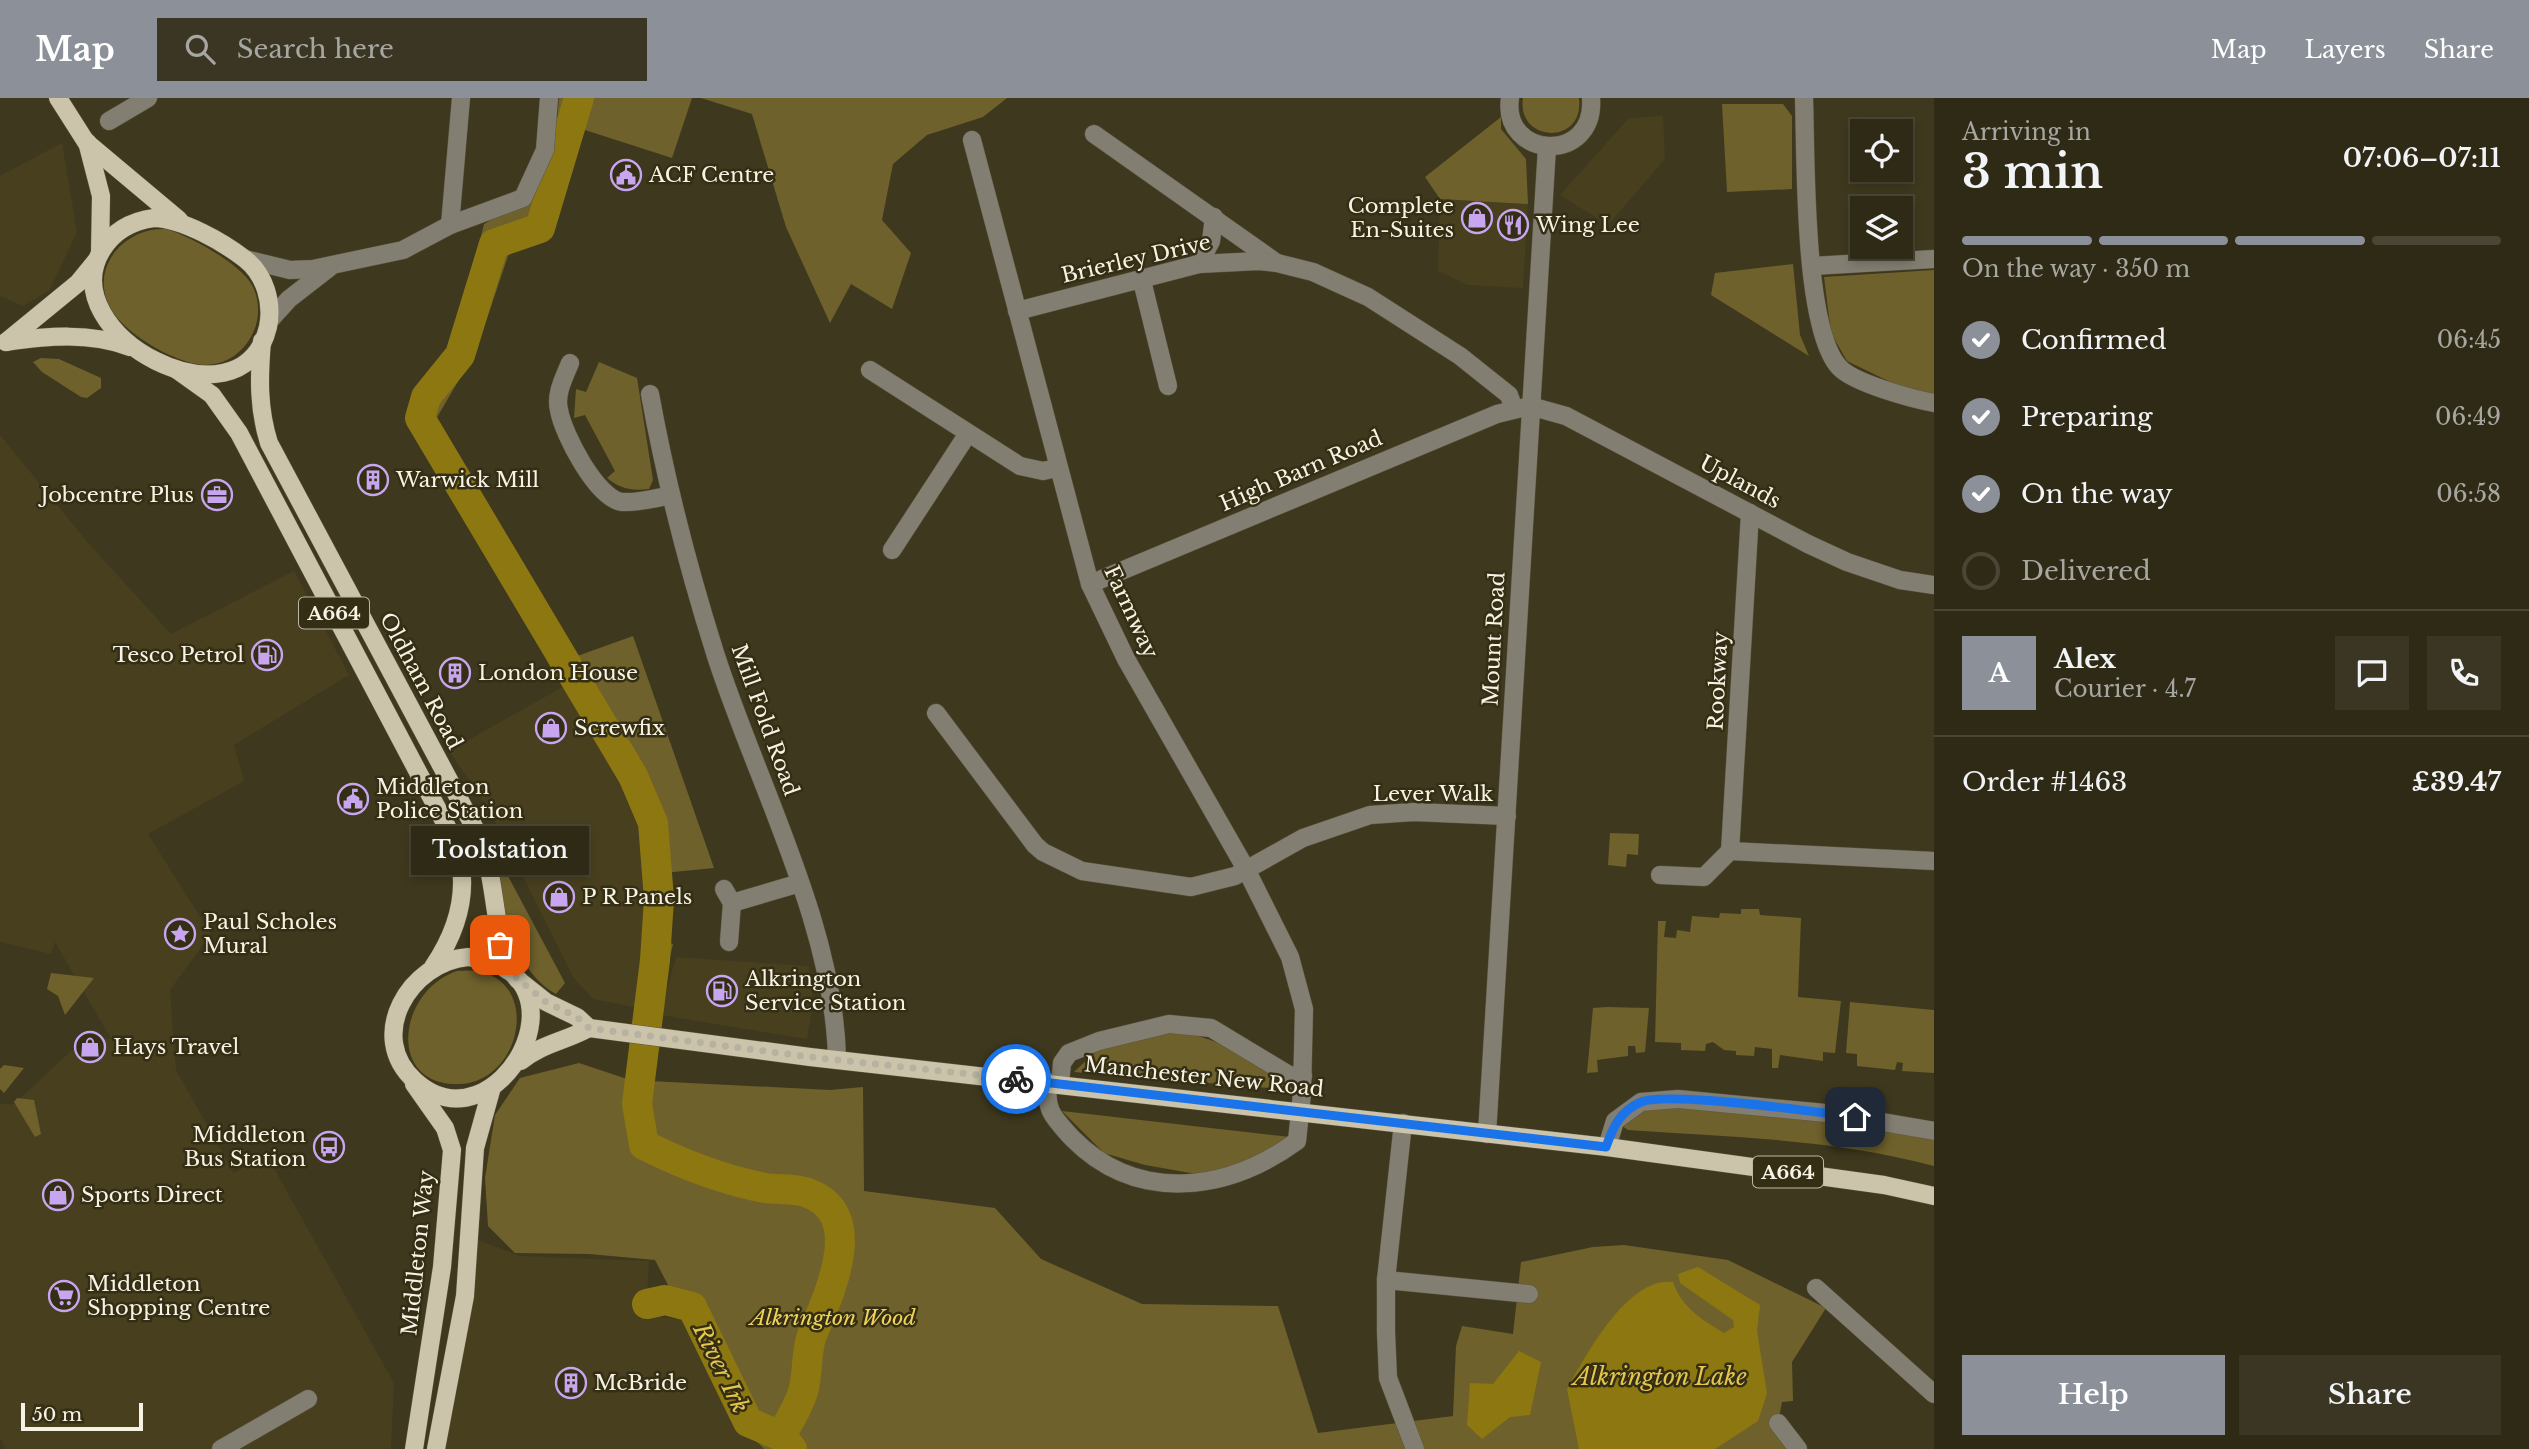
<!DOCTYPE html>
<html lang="en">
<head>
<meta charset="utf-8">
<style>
	:root { --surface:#2e2a16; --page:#3a3623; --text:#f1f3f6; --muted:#a7a7a1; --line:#494635; --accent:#8c9099 }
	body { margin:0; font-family:"Libre Baskerville",serif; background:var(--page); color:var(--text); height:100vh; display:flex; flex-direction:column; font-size:26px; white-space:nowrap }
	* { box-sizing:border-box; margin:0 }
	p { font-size:23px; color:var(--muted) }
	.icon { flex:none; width:38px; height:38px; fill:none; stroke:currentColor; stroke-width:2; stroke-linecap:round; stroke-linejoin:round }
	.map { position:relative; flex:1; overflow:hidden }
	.panel { display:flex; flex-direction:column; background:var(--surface); width:595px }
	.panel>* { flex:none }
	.controls { position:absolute; left:1850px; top:21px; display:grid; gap:14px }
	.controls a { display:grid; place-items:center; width:63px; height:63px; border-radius:0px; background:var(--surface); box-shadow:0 4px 10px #0003,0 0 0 2px var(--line); font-size:35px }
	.scale { position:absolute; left:21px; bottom:18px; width:122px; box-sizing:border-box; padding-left:7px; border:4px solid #f7f3e4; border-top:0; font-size:19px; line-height:24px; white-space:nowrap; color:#f7f3e4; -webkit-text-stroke:5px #342e14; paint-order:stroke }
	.pin { position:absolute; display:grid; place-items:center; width:60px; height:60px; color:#fff; margin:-30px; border-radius:14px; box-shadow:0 4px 10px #0006 }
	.courier { position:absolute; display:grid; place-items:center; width:70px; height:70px; margin:-35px; border:5px solid #1a73e8; border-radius:50%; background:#fff; color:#222; box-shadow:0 2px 9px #0007 }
	.bubble { position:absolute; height:49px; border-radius:0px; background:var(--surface); box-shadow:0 4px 10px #0003,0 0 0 2px var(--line); font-size:23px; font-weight:600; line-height:49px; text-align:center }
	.headline em { font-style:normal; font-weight:600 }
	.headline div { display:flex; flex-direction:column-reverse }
	.headline { display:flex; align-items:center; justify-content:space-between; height:119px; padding:0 28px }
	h1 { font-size:46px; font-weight:600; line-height:52px }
	.bar { display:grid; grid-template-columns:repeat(4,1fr); gap:10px 7px; align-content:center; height:84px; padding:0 28px }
	.bar i { height:9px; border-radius:5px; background:var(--line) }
	.bar .on { background:var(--accent) }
	.bar p { grid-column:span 4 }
	.line { display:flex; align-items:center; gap:18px; padding:0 28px; border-top:2px solid var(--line) }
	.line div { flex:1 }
	.round { display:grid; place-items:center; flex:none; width:74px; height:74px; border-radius:0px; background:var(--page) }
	ol { padding:0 28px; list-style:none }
	li { display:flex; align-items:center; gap:21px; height:77px }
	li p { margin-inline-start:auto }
	li .icon { padding:7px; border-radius:50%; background:var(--accent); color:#fff; stroke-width:4 }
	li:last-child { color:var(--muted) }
	li i { width:38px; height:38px; border:4px solid var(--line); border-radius:50% }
	.primary-button { display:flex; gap:14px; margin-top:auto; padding:14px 28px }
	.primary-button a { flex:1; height:80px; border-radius:0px; background:var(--accent); color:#fff; font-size:28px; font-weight:600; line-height:80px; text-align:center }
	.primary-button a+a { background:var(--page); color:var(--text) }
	header { display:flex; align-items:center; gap:42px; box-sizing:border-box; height:98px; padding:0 35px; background:var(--accent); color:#fff }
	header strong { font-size:33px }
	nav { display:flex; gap:38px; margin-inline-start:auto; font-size:24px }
	.search { width:490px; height:63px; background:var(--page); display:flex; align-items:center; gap:18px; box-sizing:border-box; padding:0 24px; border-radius:0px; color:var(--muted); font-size:26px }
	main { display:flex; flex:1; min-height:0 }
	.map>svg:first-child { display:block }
	.built { fill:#483f1e }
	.green { fill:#6f612c }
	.water { fill:#8d7711 }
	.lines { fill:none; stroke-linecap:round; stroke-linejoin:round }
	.river { stroke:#8d7711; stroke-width:30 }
	.minor-casing { stroke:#5c563e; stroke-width:19 }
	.major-casing { stroke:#5c563e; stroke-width:19 }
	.minor { stroke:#827e72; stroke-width:18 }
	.major { stroke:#cbc4ab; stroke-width:18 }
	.done { stroke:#b6b29f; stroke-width:7; stroke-dasharray:0 12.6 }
	.route { stroke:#1a73e8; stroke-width:9 }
	.labels { text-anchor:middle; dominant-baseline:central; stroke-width:5; stroke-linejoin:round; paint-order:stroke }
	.shield { fill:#342e14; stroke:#bcb8a6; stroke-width:2 }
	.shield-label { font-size:19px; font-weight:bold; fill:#f7f3e4 }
	.poi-label { font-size:21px; fill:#f7f3e4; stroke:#342e14; text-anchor:start }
	.street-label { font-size:21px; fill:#f7f3e4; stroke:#342e14 }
	.park-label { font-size:21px; font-style:italic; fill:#f1d359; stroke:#342e14 }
	.water-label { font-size:23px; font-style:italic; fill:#e5c64b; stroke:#342e14 }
</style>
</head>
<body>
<header>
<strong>Map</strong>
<div class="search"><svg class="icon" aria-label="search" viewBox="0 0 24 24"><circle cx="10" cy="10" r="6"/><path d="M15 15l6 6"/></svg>Search here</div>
<nav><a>Map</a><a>Layers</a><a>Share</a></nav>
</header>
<main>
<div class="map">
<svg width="1934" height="1351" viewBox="0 0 1934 1351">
	<rect width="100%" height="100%" fill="#3e381e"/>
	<g class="built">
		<polygon points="1663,18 1665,61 1608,127 1560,97 1629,20"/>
		<polygon points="62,45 77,134 49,193 23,208 0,198 0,78"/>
		<polygon points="1440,101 1528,106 1523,190 1467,187 1438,173"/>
		<polygon points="0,337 90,447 171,536 294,473 349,577 234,647 244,683 148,736 211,836 170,892 176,972 234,1075 266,1056 394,1285 391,1351 6,1351 0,1340 0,1006 14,1006 86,939 111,941 55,844 51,856 0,844"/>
		<polygon points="566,587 638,711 651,767 653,822 643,911 593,901 573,879 490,713 449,653"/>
		<polygon points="676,859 809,868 813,906 807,941 660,917"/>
		<polygon points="478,1142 520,1158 649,1163 646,1217 687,1222 741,1327 764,1351 444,1351 457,1294"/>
	</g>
	<g class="green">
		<polygon points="559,0 692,0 672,60 557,23"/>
		<polygon points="701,0 1007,0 983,19 927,37 893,66 882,122 911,155 892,211 851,186 830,225 786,129 752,16"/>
		<path d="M1523,0H1579C1585,48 1516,45 1523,0Z"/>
		<polygon points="1722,6 1783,6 1792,18 1792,91 1727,94"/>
		<polygon points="1501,19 1501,31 1526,61 1528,106 1440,101 1425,79"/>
		<path d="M529,99H554L538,135L517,142L508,158L476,253L436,321L569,561L633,538L714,770L663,775L661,842L673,846L658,913L645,910C654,841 663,769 639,702C623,660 593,620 570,581H563L430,347L418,304L423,290L456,244L484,126Z"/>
		<path d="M166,131C190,138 243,167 253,189C271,227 239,274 196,266C168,260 128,237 112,213C87,172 123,129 166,131Z"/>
		<polygon points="1793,166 1800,237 1809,258 1711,197 1715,175"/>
		<polygon points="1934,172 1934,297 1911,294 1847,263 1831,235 1824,179"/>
		<polygon points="41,260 59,261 101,280 101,290 87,300 81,299 42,274 33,264"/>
		<path d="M599,264L637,280L653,382L649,391C631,393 621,391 607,380L615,373L585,317L574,320L576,291L586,294Z"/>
		<polygon points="1610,735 1639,736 1638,757 1627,756 1626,769 1608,767"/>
		<path d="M499,761L565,885L556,896C513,872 498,807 499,761Z"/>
		<polygon points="1741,811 1759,811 1760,817 1801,820 1798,899 1841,903 1835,955 1823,954 1823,963 1780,957 1778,970 1772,970 1772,951 1755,949 1754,958 1736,957 1736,953 1724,952 1713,944 1706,946 1705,953 1681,952 1681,945 1655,944 1658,823 1666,823 1664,839 1676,840 1677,832 1690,834 1692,818 1719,820 1720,815 1741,816"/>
		<path d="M457,873C543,863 529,982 460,986C386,989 397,893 457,873Z"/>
		<polygon points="51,875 94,880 65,917 58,898 47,891"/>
		<polygon points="1850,904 1934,912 1934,975 1902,973 1903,965 1897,964 1895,972 1857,968 1857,956 1846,955"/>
		<polygon points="1607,909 1649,910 1645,954 1636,955 1635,948 1628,948 1628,958 1597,962 1598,974 1587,975 1593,910"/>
		<path d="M1186,935C1227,944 1261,965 1294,992L1074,974L1103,947L1151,936Z"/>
		<polygon points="579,965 630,982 830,992 863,989 864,1093 995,1110 1041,1161 1142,1206 1278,1208 1318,1335 1453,1318 1456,1248 1462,1228 1513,1236 1521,1164 1593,1149 1624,1147 1728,1162 1826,1210 1792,1264 1793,1303 1782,1304 1778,1325 1798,1351 764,1351 741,1327 655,1162 589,1156 515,1155 488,1128 485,1080 495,1017 520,980"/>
		<polygon points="4,967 24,970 4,995 0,991 0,971"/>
		<polygon points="17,1000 34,1002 41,1036 35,1039 14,1004"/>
		<path d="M1641,1004L1836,1016L1934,1036V1068C1834,1041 1730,1039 1628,1032L1615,1023Z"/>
		<polygon points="1062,1013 1290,1039 1256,1062 1202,1077 1145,1067 1104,1055"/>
	</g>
	<g class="water">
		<path d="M1698,1169L1760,1207L1757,1233L1767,1295L1758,1323L1715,1351H1579L1567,1291C1586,1257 1628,1178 1673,1184C1682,1210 1701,1221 1724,1235L1734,1229L1733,1222L1680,1185L1678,1176Z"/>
		<polygon points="1519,1253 1541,1264 1530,1317 1510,1319 1482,1341 1467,1327 1470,1285 1493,1286"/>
	</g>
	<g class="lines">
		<g class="river">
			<path d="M579,0L540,130L494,146L460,257L426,299L420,320L633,678L653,725L659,801L655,862L637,1006L644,1047C682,1066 723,1082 765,1090C779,1092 795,1090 808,1095C868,1117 828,1198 812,1237C806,1253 808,1273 804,1290C800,1307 789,1323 781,1338"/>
			<polyline points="647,1206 665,1202 692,1209 748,1324 781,1338 792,1351"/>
		</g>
		<g class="minor-casing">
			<g id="minor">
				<path d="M1510,0C1501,61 1596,67 1591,0"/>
				<path d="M1804,0C1806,58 1803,229 1839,269C1853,285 1913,301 1934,305"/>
				<polyline points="109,23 148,0"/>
				<polyline points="1094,36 1274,163"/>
				<path d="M972,42L1090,486L1126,561L1247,773L1290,859L1304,911L1302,995L1297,1043C1227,1094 1137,1106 1072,1040C1053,1019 1045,1013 1048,984"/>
				<polyline points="450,127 461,0"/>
				<polyline points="245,161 290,172 313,171 403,152 450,127 523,100 545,52 549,0"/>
				<polyline points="1199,166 1211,143 1214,119"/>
				<polyline points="1812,168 1934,161"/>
				<polyline points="1142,183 1168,288"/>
				<polyline points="1017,213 1199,166 1259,163 1277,165 1313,174 1368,199 1460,258 1509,297 1514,311"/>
				<polyline points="269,223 289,201 329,170"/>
				<path d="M570,265C564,280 555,296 559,312C563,336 597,401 622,404C638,405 656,400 671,397"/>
				<polyline points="870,272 1020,368 1043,373 1057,370"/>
				<path d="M650,296C666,384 689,473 716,558C757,685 835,829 837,962"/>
				<polyline points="892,452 967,337"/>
				<polyline points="1090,486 1497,316 1530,308 1566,318 1808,446 1847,464 1900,482 1934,487"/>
				<polyline points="936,615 1035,747 1043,754 1082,773 1191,789 1235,778 1303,740 1370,717 1414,714 1507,718"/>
				<polyline points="1730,753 1750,415"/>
				<polyline points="1730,753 1934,763"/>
				<polyline points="1660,777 1704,779 1730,753"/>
				<polyline points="724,791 732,805 729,844"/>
				<polyline points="732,805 800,785"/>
				<polyline points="1060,985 1062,965 1069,955 1099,943 1169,926 1211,930 1289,977 1303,978"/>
				<polyline points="1403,1025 1386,1182 1386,1234 1388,1280 1415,1351"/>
				<polyline points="1487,1036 1547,49"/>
				<polyline points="1607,1049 1615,1023 1641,1004 1678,1001 1836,1016 1934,1033"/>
				<polyline points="1386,1182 1529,1196"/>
				<polyline points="1816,1190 1934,1296"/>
				<polyline points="1778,1325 1798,1351"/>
				<polyline points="221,1351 308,1301"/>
			</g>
		</g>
		<g class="major-casing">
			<g id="major">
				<polyline points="58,0 86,44 179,122"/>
				<polyline points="87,44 101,98 100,154"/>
				<path d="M154,120C183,121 223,144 245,161C265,177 273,204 268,229C242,338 50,236 102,152C114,132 132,123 154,120Z"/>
				<path d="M262,243C259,279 258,310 269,345L481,742C495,781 495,829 507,872"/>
				<path d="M6,244C48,238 89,234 130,249"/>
				<polyline points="6,244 78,185 96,163"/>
				<path d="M177,272L212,297L239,335L456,746C470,790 459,831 433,869"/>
				<path d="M468,859C599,873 497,1057 415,983C365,938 410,864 468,859Z"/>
				<polyline points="517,881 546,904 577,919 589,930 810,959 1607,1049 1884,1087 1934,1098"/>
				<path d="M521,963C541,946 566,943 589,930"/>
				<polyline points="414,986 445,1030 452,1052 442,1169 414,1351"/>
				<polyline points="436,1351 465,1198 475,1050 492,989"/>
			</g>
		</g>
		<use href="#minor" class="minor"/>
		<use href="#major" class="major"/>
	</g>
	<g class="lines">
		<polyline class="done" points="500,847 507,872 546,904 577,919 589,930 810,959 1016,981"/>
		<path class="route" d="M1016,981L1606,1049C1613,1029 1620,1013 1641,1004C1669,993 1817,1014 1855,1019"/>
	</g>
	<defs>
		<g id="civic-ring" transform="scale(1.575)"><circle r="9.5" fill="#342e14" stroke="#c7a6ef" stroke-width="1.5"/><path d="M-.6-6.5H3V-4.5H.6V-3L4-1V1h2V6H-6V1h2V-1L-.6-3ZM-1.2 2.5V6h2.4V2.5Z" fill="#c7a6ef"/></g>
		<g id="shop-ring" transform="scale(1.575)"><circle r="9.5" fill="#342e14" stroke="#c7a6ef" stroke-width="1.5"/><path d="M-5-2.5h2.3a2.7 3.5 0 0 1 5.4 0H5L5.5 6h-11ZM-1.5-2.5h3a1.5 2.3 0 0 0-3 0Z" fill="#c7a6ef"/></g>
		<g id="restaurant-ring" transform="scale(1.575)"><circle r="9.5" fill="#342e14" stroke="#c7a6ef" stroke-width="1.5"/><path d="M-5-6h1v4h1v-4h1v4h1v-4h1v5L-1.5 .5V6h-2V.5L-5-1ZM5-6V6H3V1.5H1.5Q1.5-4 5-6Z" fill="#c7a6ef"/></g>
		<g id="building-ring" transform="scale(1.575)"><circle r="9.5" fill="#342e14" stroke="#c7a6ef" stroke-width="1.5"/><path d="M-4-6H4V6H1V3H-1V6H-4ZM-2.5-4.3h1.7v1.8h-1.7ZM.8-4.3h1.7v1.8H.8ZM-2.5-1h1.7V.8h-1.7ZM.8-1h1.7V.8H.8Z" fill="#c7a6ef"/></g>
		<g id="office-ring" transform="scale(1.575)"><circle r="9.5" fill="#342e14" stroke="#c7a6ef" stroke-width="1.5"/><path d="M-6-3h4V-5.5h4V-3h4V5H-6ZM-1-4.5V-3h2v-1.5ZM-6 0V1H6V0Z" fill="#c7a6ef"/></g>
		<g id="fuel-ring" transform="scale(1.575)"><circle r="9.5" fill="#342e14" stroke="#c7a6ef" stroke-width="1.5"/><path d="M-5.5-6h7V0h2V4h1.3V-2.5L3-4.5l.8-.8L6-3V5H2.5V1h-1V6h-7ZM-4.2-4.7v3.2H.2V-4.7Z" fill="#c7a6ef"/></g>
		<g id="sight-ring" transform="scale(1.575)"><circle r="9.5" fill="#342e14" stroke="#c7a6ef" stroke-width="1.5"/><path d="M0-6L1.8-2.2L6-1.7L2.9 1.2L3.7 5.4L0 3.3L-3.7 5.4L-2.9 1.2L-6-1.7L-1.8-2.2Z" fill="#c7a6ef"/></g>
		<g id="bus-ring" transform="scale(1.575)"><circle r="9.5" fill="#342e14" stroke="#c7a6ef" stroke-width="1.5"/><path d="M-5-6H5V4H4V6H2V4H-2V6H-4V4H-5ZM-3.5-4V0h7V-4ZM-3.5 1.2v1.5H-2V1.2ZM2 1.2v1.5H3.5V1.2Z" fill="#c7a6ef"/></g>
		<g id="supermarket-ring" transform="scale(1.575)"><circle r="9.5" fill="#342e14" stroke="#c7a6ef" stroke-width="1.5"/><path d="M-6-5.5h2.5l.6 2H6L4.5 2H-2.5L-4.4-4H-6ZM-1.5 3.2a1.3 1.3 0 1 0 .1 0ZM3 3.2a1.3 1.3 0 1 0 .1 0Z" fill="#c7a6ef"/></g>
	</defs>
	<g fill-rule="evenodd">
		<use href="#civic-ring" x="626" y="77"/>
		<use href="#shop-ring" x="1477" y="120"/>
		<use href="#restaurant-ring" x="1513" y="127"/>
		<use href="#building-ring" x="373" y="382"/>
		<use href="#office-ring" x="217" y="397"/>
		<use href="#fuel-ring" x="267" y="557"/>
		<use href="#building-ring" x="455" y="575"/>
		<use href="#shop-ring" x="551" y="630"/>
		<use href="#civic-ring" x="353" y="701"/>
		<use href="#shop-ring" x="559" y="799"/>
		<use href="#sight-ring" x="180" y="836"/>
		<use href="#fuel-ring" x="722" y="893"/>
		<use href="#shop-ring" x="90" y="949"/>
		<use href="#bus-ring" x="329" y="1049"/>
		<use href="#shop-ring" x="58" y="1097"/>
		<use href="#supermarket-ring" x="64" y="1198"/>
		<use href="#building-ring" x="571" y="1285"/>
	</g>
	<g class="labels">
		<g class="shield">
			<rect x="299" y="499.5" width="70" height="31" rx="5"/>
			<rect x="1753" y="1058.5" width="70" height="31" rx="5"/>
		</g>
		<g class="shield-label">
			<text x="334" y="515">A664</text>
			<text x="1788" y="1074">A664</text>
		</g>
		<g class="poi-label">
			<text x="649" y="77">ACF Centre</text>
			<text x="1454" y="108" text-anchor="end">Complete<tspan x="1454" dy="24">En-Suites</tspan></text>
			<text x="1536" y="127">Wing Lee</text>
			<text x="396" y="382">Warwick Mill</text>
			<text x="194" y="397" text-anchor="end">Jobcentre Plus</text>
			<text x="244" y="557" text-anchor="end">Tesco Petrol</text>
			<text x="478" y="575">London House</text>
			<text x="574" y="630">Screwfix</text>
			<text x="376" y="689">Middleton<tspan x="376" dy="24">Police Station</tspan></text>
			<text x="582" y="799">P R Panels</text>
			<text x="203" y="824">Paul Scholes<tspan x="203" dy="24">Mural</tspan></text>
			<text x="745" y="881">Alkrington<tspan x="745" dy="24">Service Station</tspan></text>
			<text x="113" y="949">Hays Travel</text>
			<text x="306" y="1037" text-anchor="end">Middleton<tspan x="306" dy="24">Bus Station</tspan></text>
			<text x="81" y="1097">Sports Direct</text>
			<text x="87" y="1186">Middleton<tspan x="87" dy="24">Shopping Centre</tspan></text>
			<text x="594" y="1285">McBride</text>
		</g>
		<g class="street-label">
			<text transform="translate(1136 161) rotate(-13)">Brierley Drive</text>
			<text transform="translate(1301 373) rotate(-23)">High Barn Road</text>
			<text transform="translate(1740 384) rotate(28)">Uplands</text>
			<text transform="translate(1131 514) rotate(65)">Farmway</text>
			<text transform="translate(1494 541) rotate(-87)">Mount Road</text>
			<text transform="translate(421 583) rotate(62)">Oldham Road</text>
			<text transform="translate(1718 583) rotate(-87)">Rookway</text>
			<text transform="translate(765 622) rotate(70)">Mill Fold Road</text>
			<text x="1433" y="696">Lever Walk</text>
			<text transform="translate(1204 979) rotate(6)">Manchester New Road</text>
			<text transform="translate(418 1155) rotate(-84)">Middleton Way</text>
		</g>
		<g class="park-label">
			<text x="833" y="1220">Alkrington Wood</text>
		</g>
		<g class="water-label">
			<text transform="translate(721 1270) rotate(64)">River Irk</text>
			<text x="1660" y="1279">Alkrington Lake</text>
		</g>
	</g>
</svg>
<div class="controls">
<a><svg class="icon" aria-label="locate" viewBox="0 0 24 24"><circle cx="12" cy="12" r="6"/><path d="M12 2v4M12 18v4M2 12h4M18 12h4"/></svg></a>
<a><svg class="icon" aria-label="layers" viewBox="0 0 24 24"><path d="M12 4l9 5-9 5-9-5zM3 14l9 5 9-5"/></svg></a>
</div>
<div class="scale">50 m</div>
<div class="pin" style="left:500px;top:847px;background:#ea580c"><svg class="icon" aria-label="bag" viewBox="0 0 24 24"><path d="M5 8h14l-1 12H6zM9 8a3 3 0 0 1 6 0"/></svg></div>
<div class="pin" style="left:1855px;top:1019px;background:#1f2937"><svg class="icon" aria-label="home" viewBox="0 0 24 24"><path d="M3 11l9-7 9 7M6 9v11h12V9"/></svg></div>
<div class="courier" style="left:1016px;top:981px"><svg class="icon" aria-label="bike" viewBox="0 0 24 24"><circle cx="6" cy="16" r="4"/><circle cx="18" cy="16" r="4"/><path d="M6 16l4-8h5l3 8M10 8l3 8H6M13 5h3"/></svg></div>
<div class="bubble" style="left:411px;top:728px;width:178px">Toolstation</div>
</div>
<section class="panel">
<div class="headline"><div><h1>3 min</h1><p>Arriving in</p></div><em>07:06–07:11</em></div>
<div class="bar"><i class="on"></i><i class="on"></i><i class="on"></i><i></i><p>On the way · 350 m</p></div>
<ol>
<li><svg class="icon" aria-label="check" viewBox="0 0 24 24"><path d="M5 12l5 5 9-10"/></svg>Confirmed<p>06:45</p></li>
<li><svg class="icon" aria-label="check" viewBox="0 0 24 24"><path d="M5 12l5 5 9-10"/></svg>Preparing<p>06:49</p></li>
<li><svg class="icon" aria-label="check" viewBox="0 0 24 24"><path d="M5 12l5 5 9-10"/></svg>On the way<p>06:58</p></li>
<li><i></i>Delivered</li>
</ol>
<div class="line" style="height:126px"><b class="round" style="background:var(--accent);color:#fff">A</b><div><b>Alex</b><p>Courier · 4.7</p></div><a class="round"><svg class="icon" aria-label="chat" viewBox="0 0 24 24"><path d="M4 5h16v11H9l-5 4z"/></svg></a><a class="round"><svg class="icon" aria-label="phone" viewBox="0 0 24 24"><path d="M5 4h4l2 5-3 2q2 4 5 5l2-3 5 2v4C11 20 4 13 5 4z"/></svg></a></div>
<div class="line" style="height:91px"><div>Order #1463</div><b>£39.47</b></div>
<div class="primary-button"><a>Help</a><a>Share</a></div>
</section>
</main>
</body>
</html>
